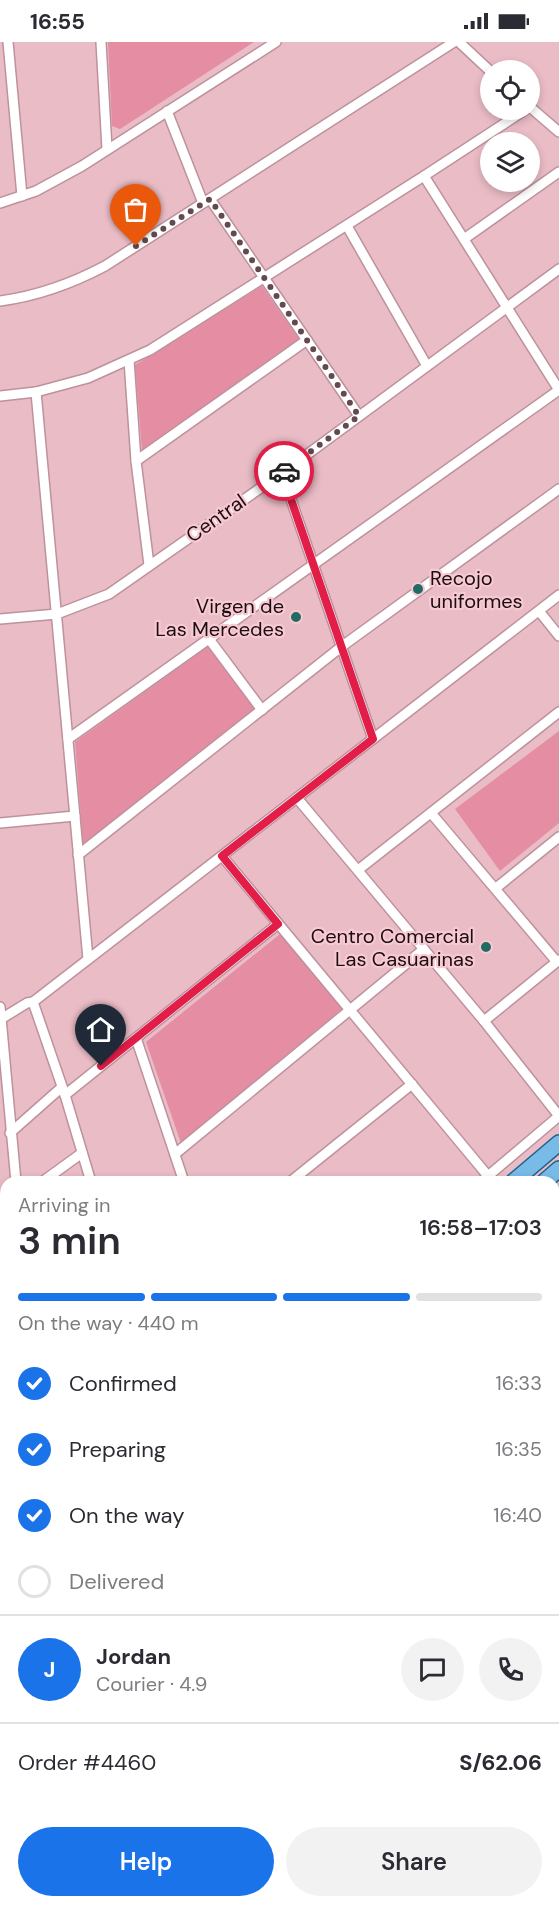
<!DOCTYPE html>
<html lang="en">
<head>
<meta charset="utf-8">
<style>
	:root { --surface:#fff; --page:#f2f2f3; --text:#2b2b33; --muted:#7c7c81; --line:#e1e1e2; --accent:#1a73e8 }
	body { margin:0; font-family:"DM Sans",sans-serif; background:var(--page); color:var(--text); height:100vh; display:flex; flex-direction:column; font-size:22px; white-space:nowrap }
	* { box-sizing:border-box; margin:0 }
	p { font-size:20px; color:var(--muted) }
	.icon { flex:none; width:33px; height:33px; fill:none; stroke:currentColor; stroke-width:2; stroke-linecap:round; stroke-linejoin:round }
	.map { position:relative; flex:1; overflow:hidden }
	.panel { position:absolute; left:0px; top:1134px; width:560px; height:732px; display:flex; flex-direction:column; background:var(--surface); border-radius:18px 18px 0 0; box-shadow:0 3px 9px #0003 }
	.panel>* { flex:none }
	.tools { position:absolute; left:480px; top:18px; display:grid; gap:12px }
	.tools a { display:grid; place-items:center; width:60px; height:60px; border-radius:50%; background:var(--surface); box-shadow:0 3px 9px #0003; font-size:30px }
	.pin { position:absolute; display:grid; place-items:center; width:51px; height:51px; color:#fff; margin:-62px -26px; border-radius:50% 50% 50% 0; rotate:-45deg; box-shadow:0 0 6px #0007 }
	.pin .icon { rotate:45deg }
	.courier { position:absolute; display:grid; place-items:center; width:60px; height:60px; margin:-30px; border:4px solid #e11d48; border-radius:50%; background:#fff; color:#222; box-shadow:0 2px 8px #0007 }
	.head em { font-style:normal; font-weight:600 }
	.head div { display:flex; flex-direction:column-reverse }
	.head { display:flex; align-items:center; justify-content:space-between; height:102px; padding:0 18px }
	h1 { font-size:39px; font-weight:600; line-height:45px }
	.bar { display:grid; grid-template-columns:repeat(4,1fr); gap:9px 6px; align-content:center; height:72px; padding:0 18px }
	.bar i { height:8px; border-radius:4px; background:var(--line) }
	.bar .active { background:var(--accent) }
	.bar p { grid-column:span 4 }
	.line { display:flex; align-items:center; gap:15px; padding:0 18px; border-top:2px solid var(--line) }
	.line div { flex:1 }
	.round { display:grid; place-items:center; flex:none; width:63px; height:63px; border-radius:32px; background:var(--page) }
	ol { padding:0 18px; list-style:none }
	li { display:flex; align-items:center; gap:18px; height:66px }
	li p { margin-inline-start:auto }
	li .icon { padding:6px; border-radius:50%; background:var(--accent); color:#fff; stroke-width:4 }
	li:last-child { color:var(--muted) }
	li i { width:33px; height:33px; border:3px solid var(--line); border-radius:50% }
	.button { display:flex; gap:12px; margin-top:auto; padding:12px 18px }
	.button a { flex:1; height:69px; border-radius:36px; background:var(--accent); color:#fff; font-size:24px; font-weight:600; line-height:69px; text-align:center }
	.button a+a { background:var(--page); color:var(--text) }
	.status { display:flex; justify-content:space-between; align-items:center; height:42px; padding:0 30px; background:var(--surface); direction:ltr }
	.status svg { height:16px; fill:currentColor }
	.map>svg:first-child { display:block }
	.green { fill:#e48da3 }
	.lines { fill:none; stroke-linecap:round; stroke-linejoin:round }
	.minor-casing { stroke:#bd929c; stroke-width:12 }
	.secondary-casing { stroke:#bd929c; stroke-width:16 }
	.primary-casing { stroke:#1d6190; stroke-width:18 }
	.minor { stroke:#fff; stroke-width:9 }
	.secondary { stroke:#fff; stroke-width:14 }
	.primary { stroke:#78bbe6; stroke-width:15 }
	.done { stroke:#644a50; stroke-width:6; stroke-dasharray:0 10.8 }
	.route { stroke:#e11d48; stroke-width:8 }
	.poi-dot { fill:#236c63; stroke:#f7c9d3; stroke-width:2 }
	.labels { text-anchor:middle; dominant-baseline:central; stroke-width:4.5; stroke-linejoin:round; paint-order:stroke }
	.street-label { font-size:20px; fill:#1c0d11; stroke:#f7c9d3 }
	.poi-label { font-size:20px; fill:#1c0d11; stroke:#f7c9d3; text-anchor:end }
</style>
</head>
<body>
<div class="status"><b>16:55</b><svg viewBox="0 0 49 12"><path d="M0 12V9h3v3zM5 12V6h3v6zM10 12V3h3v9zM15 12V0h3v12zM26 1h20v11H26zM47 4h2v5h-2z"/></svg></div>
<div class="map">
<svg width="559" height="1866" viewBox="0 0 559 1866">
	<rect width="100%" height="100%" fill="#eabcc6"/>
	<g class="green">
		<polygon points="108,0 254,0 120,87 112,84"/>
		<polygon points="262,244 299,297 142,408 135,323"/>
		<polygon points="208,604 255,666 83,803 75,700"/>
		<polygon points="559,689 559,781 500,829 455,767"/>
		<polygon points="280,892 343,966 181,1101 146,1000"/>
	</g>
	<g class="lines">
		<g class="minor-casing">
			<g id="minor">
				<polyline points="8,0 22,154"/>
				<polyline points="101,0 107,107"/>
				<polyline points="459,0 490,29"/>
				<polyline points="530,65 559,90"/>
				<polyline points="167,69 203,161"/>
				<polyline points="424,134 559,348"/>
				<polyline points="210,157 359,374"/>
				<polyline points="0,161 36,149 82,124 276,0"/>
				<polyline points="347,184 427,324"/>
				<polyline points="464,197 559,130"/>
				<path d="M0,259C38,254 71,242 105,224L454,0"/>
				<polyline points="129,318 136,419 149,523"/>
				<polyline points="36,350 88,917"/>
				<polyline points="0,354 36,350 88,336 150,308 424,134 525,68"/>
				<polyline points="136,419 307,298"/>
				<polyline points="282,431 373,697"/>
				<polyline points="539,569 559,594"/>
				<polyline points="0,577 57,572 109,552 282,431 559,227"/>
				<polyline points="209,597 262,668"/>
				<polyline points="68,697 559,348"/>
				<polyline points="297,756 484,979 559,1074"/>
				<polyline points="431,771 557,920"/>
				<polyline points="0,781 75,774"/>
				<polyline points="78,813 341,605 559,447"/>
				<polyline points="222,814 488,1134"/>
				<polyline points="358,828 559,670"/>
				<polyline points="496,846 559,795"/>
				<polyline points="0,965 16,1140"/>
				<polyline points="1,977 27,961 33,960"/>
				<polyline points="484,979 559,918"/>
				<polyline points="136,996 184,1140"/>
				<polyline points="65,1053 278,882"/>
				<polyline points="10,1091 62,1045"/>
				<polyline points="175,1112 424,907"/>
				<polyline points="42,1140 82,1111"/>
				<polyline points="91,1140 65,1053 33,960 559,553"/>
				<polyline points="290,1140 412,1042"/>
				<polyline points="481,1140 559,1074"/>
				<polyline points="554,1166 559,1161"/>
				<polyline points="554,1231 559,1240"/>
				<polyline points="554,1456 559,1451"/>
				<polyline points="0,1532 6,1527"/>
				<polyline points="0,1619 6,1614"/>
				<polyline points="554,1659 559,1672"/>
				<polyline points="554,1779 559,1776"/>
				<polyline points="5,1815 6,1704"/>
				<polyline points="306,1860 307,1866"/>
				<polyline points="87,1866 94,1860"/>
				<polyline points="214,1866 221,1860"/>
				<polyline points="405,1866 415,1860"/>
			</g>
		</g>
		<g class="secondary-casing">
			<polyline id="secondary" points="0,1461 6,1463"/>
		</g>
		<g class="primary-casing">
			<g id="primary">
				<polyline points="513,1140 559,1101"/>
				<polyline points="544,1140 559,1127"/>
				<polyline points="0,1564 6,1559"/>
				<polyline points="0,1593 6,1588"/>
			</g>
		</g>
		<use href="#minor" class="minor"/>
		<use href="#secondary" class="secondary"/>
		<use href="#primary" class="primary"/>
	</g>
	<g class="lines">
		<polyline class="done" points="136,204 210,157 359,374 284,429"/>
		<polyline class="route" points="101,1024 278,882 222,814 373,697 282,431 284,429"/>
	</g>
	<g class="poi-dot">
		<circle cx="418" cy="547" r="6"/>
		<circle cx="296" cy="575" r="6"/>
		<circle cx="486" cy="905" r="6"/>
	</g>
	<g class="labels">
		<g class="street-label">
			<text transform="translate(216 476) rotate(-35)">Central</text>
		</g>
		<g class="poi-label">
			<text x="430" y="536" text-anchor="start">Recojo<tspan x="430" dy="23">uniformes</tspan></text>
			<text x="284" y="564">Virgen de<tspan x="284" dy="23">Las Mercedes</tspan></text>
			<text x="474" y="894">Centro Comercial<tspan x="474" dy="23">Las Casuarinas</tspan></text>
		</g>
	</g>
</svg>
<div class="tools">
<a><svg class="icon" aria-label="locate" viewBox="0 0 24 24"><circle cx="12" cy="12" r="6"/><path d="M12 2v4M12 18v4M2 12h4M18 12h4"/></svg></a>
<a><svg class="icon" aria-label="layers" viewBox="0 0 24 24"><path d="M12 4l9 5-9 5-9-5zM3 14l9 5 9-5"/></svg></a>
</div>
<div class="pin" style="left:136px;top:204px;background:#ea580c"><svg class="icon" aria-label="bag" viewBox="0 0 24 24"><path d="M5 8h14l-1 12H6zM9 8a3 3 0 0 1 6 0"/></svg></div>
<div class="pin" style="left:101px;top:1024px;background:#1f2937"><svg class="icon" aria-label="home" viewBox="0 0 24 24"><path d="M3 11l9-7 9 7M6 9v11h12V9"/></svg></div>
<div class="courier" style="left:284px;top:429px"><svg class="icon" aria-label="car" viewBox="0 0 24 24"><path d="M5 17H2v-5l4-1 3-4h7l3 4 3 1v5h-3M9 17h6M6 11h13"/><circle cx="7" cy="17" r="2"/><circle cx="17" cy="17" r="2"/></svg></div>
<section class="panel">
<div class="head"><div><h1>3 min</h1><p>Arriving in</p></div><em>16:58–17:03</em></div>
<div class="bar"><i class="active"></i><i class="active"></i><i class="active"></i><i></i><p>On the way · 440 m</p></div>
<ol>
<li><svg class="icon" aria-label="check" viewBox="0 0 24 24"><path d="M5 12l5 5 9-10"/></svg>Confirmed<p>16:33</p></li>
<li><svg class="icon" aria-label="check" viewBox="0 0 24 24"><path d="M5 12l5 5 9-10"/></svg>Preparing<p>16:35</p></li>
<li><svg class="icon" aria-label="check" viewBox="0 0 24 24"><path d="M5 12l5 5 9-10"/></svg>On the way<p>16:40</p></li>
<li><i></i>Delivered</li>
</ol>
<div class="line" style="height:108px"><b class="round" style="background:var(--accent);color:#fff">J</b><div><b>Jordan</b><p>Courier · 4.9</p></div><a class="round"><svg class="icon" aria-label="chat" viewBox="0 0 24 24"><path d="M4 5h16v11H9l-5 4z"/></svg></a><a class="round"><svg class="icon" aria-label="phone" viewBox="0 0 24 24"><path d="M5 4h4l2 5-3 2q2 4 5 5l2-3 5 2v4C11 20 4 13 5 4z"/></svg></a></div>
<div class="line" style="height:78px"><div>Order #4460</div><b>S/62.06</b></div>
<div class="button"><a>Help</a><a>Share</a></div>
</section>
</div>
</body>
</html>
